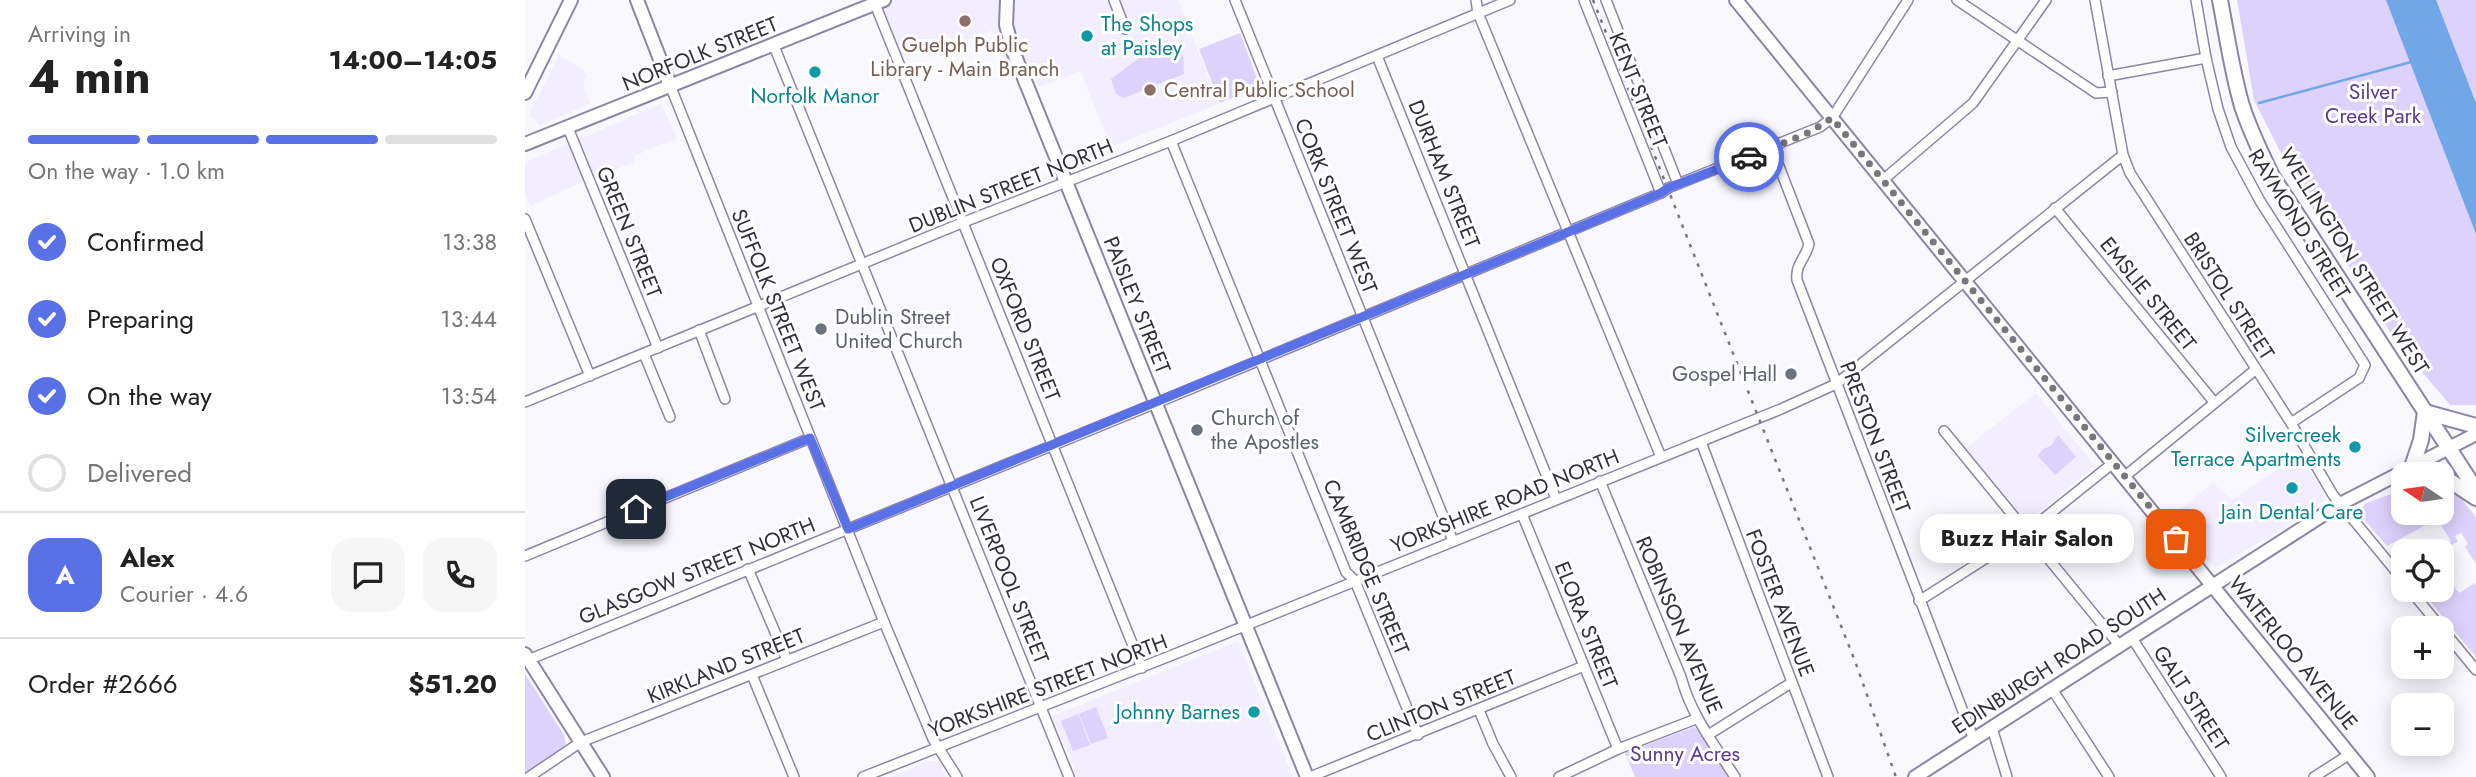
<!DOCTYPE html>
<html lang="en">
<head>
<meta charset="utf-8">
<style>
	:root { --surface:#fff; --page:#f6f6f6; --text:#222; --muted:#767676; --line:#e0e0e0; --accent:#5970e6 }
	body { margin:0; font-family:Jost,sans-serif; background:var(--page); color:var(--text); height:100vh; display:flex; flex-direction:column; font-size:26px; white-space:nowrap }
	* { box-sizing:border-box; margin:0 }
	p { font-size:23px; color:var(--muted) }
	.icon { flex:none; width:38px; height:38px; fill:none; stroke:currentColor; stroke-width:2; stroke-linecap:round; stroke-linejoin:round }
	.map { position:relative; flex:1; overflow:hidden }
	.side { display:flex; flex-direction:column; background:var(--surface); width:525px }
	.side>* { flex:none }
	.needle { width:46px; rotate:283deg }
	.fabs { position:absolute; left:1866px; top:462px; display:grid; gap:14px }
	.fabs a { display:grid; place-items:center; width:63px; height:63px; border-radius:14px; background:var(--surface); box-shadow:0 4px 18px #0003; font-size:35px }
	.pin { position:absolute; display:grid; place-items:center; width:60px; height:60px; color:#fff; margin:-30px; border-radius:14px; box-shadow:0 4px 10px #0006 }
	.courier { position:absolute; display:grid; place-items:center; width:70px; height:70px; margin:-35px; border:5px solid #5970e6; border-radius:50%; background:#fff; color:#222; box-shadow:0 2px 9px #0007 }
	.bubble { position:absolute; height:49px; border-radius:21px; background:var(--surface); box-shadow:0 4px 18px #0003; font-size:23px; font-weight:700; line-height:49px; text-align:center }
	.summary em { font-style:normal; font-weight:700 }
	.summary div { display:flex; flex-direction:column-reverse }
	.summary { display:flex; align-items:center; justify-content:space-between; height:119px; padding:0 28px }
	h1 { font-size:46px; font-weight:700; line-height:52px }
	.bar { display:grid; grid-template-columns:repeat(4,1fr); gap:10px 7px; align-content:center; height:84px; padding:0 28px }
	.bar i { height:9px; border-radius:5px; background:var(--line) }
	.bar .current { background:var(--accent) }
	.bar p { grid-column:span 4 }
	.line { display:flex; align-items:center; gap:18px; padding:0 28px; border-top:2px solid var(--line) }
	.line div { flex:1 }
	.round { display:grid; place-items:center; flex:none; width:74px; height:74px; border-radius:21px; background:var(--page) }
	ol { padding:0 28px; list-style:none }
	li { display:flex; align-items:center; gap:21px; height:77px }
	li p { margin-inline-start:auto }
	li .icon { padding:7px; border-radius:50%; background:var(--accent); color:#fff; stroke-width:4 }
	li:last-child { color:var(--muted) }
	li i { width:38px; height:38px; border:4px solid var(--line); border-radius:50% }
	main { display:flex; flex:1; min-height:0 }
	.map>svg:first-child { display:block }
	.built { fill:#f2edff }
	.green { fill:#ddd2fc }
	.water { fill:#71a7e7 }
	.lines { fill:none; stroke-linecap:round; stroke-linejoin:round }
	.stream { stroke:#71a7e7; stroke-width:2.5 }
	.street-casing { stroke:#8e85a5; stroke-width:12 }
	.secondary-casing { stroke:#8e85a5; stroke-width:16 }
	.primary-casing { stroke:#8e85a5; stroke-width:18 }
	.street { stroke:#fff; stroke-width:9 }
	.secondary { stroke:#fff; stroke-width:12 }
	.primary { stroke:#fff; stroke-width:14 }
	.rail { stroke:#797681; stroke-width:2.5; stroke-dasharray:3.5 7; stroke-linecap:butt }
	.done { stroke:#787580; stroke-width:7; stroke-dasharray:0 12.6 }
	.route { stroke:#5970e6; stroke-width:9 }
	.education-dot { fill:#8d6e63; stroke:#fff; stroke-width:2.5 }
	.culture-dot { fill:#0f9aa8; stroke:#fff; stroke-width:2.5 }
	.worship-dot { fill:#6b7280; stroke:#fff; stroke-width:2.5 }
	.labels { text-anchor:middle; dominant-baseline:central; stroke-width:6; stroke-linejoin:round; paint-order:stroke }
	.culture-label { font-size:21px; fill:#0d838f; stroke:#fff }
	.education-label { font-size:21px; fill:#785e54; stroke:#fff }
	.street-label { font-size:21px; fill:#332f3c; stroke:#fff }
	.park-label { font-size:21px; fill:#593991; stroke:#fff }
	.worship-label { font-size:21px; fill:#5b616d; stroke:#fff; text-anchor:start }
</style>
</head>
<body>
<main>
<section class="side">
<div class="summary"><div><h1>4 min</h1><p>Arriving in</p></div><em>14:00–14:05</em></div>
<div class="bar"><i class="current"></i><i class="current"></i><i class="current"></i><i></i><p>On the way · 1.0 km</p></div>
<ol>
<li><svg class="icon" aria-label="check" viewBox="0 0 24 24"><path d="M5 12l5 5 9-10"/></svg>Confirmed<p>13:38</p></li>
<li><svg class="icon" aria-label="check" viewBox="0 0 24 24"><path d="M5 12l5 5 9-10"/></svg>Preparing<p>13:44</p></li>
<li><svg class="icon" aria-label="check" viewBox="0 0 24 24"><path d="M5 12l5 5 9-10"/></svg>On the way<p>13:54</p></li>
<li><i></i>Delivered</li>
</ol>
<div class="line" style="height:126px"><b class="round" style="background:var(--accent);color:#fff">A</b><div><b>Alex</b><p>Courier · 4.6</p></div><a class="round"><svg class="icon" aria-label="chat" viewBox="0 0 24 24"><path d="M4 5h16v11H9l-5 4z"/></svg></a><a class="round"><svg class="icon" aria-label="phone" viewBox="0 0 24 24"><path d="M5 4h4l2 5-3 2q2 4 5 5l2-3 5 2v4C11 20 4 13 5 4z"/></svg></a></div>
<div class="line" style="height:91px"><div>Order #2666</div><b>$51.20</b></div>
</section>
<div class="map">
<svg width="1951" height="777" viewBox="0 0 1951 777">
	<rect width="100%" height="100%" fill="#f9f8ff"/>
	<g class="built">
		<polygon points="355,0 653,0 694,104 586,147 555,71 513,87 506,71 486,76 468,30 429,45 423,35 377,56"/>
		<polygon points="34,55 59,70 62,78 58,80 60,86 59,87 65,104 15,125 4,115"/>
		<polygon points="136,104 152,138 109,156 110,162 55,183 5,206 0,194 0,162"/>
		<polygon points="1511,393 1570,466 1503,521 1500,520 1441,448"/>
		<polygon points="1774,455 1799,493 1798,501 1737,541 1690,568 1646,517 1688,483 1707,500"/>
		<polygon points="713,641 768,777 553,777 528,716"/>
		<polygon points="404,761 409,761 415,764 421,777 365,777"/>
	</g>
	<g class="green">
		<polygon points="1712,0 1951,0 1951,405 1925,405 1870,340 1769,179 1729,100"/>
		<polygon points="715,33 735,87 695,103 674,49"/>
		<path d="M649,45C661,52 658,62 659,74L599,98L591,94L586,79L621,53L629,54L641,46Z"/>
		<polygon points="1533,435 1551,457 1530,475 1513,456 1518,449 1526,446"/>
		<polygon points="1916,480 1931,492 1951,517 1951,564 1940,547 1943,544 1936,533 1930,536 1933,542 1924,546 1926,541 1912,519 1862,546 1835,515 1835,510 1841,503 1878,490 1878,513 1916,513"/>
		<polygon points="1950,583 1951,585 1951,657 1896,590 1910,590 1914,596 1928,585 1934,593"/>
		<polygon points="0,674 39,735 41,747 0,773"/>
		<polygon points="571,707 583,738 566,744 554,714"/>
		<polygon points="553,714 565,745 548,751 536,721"/>
		<polygon points="1169,727 1178,735 1204,777 1110,777 1100,753"/>
	</g>
	<polygon class="water" points="1861,0 1911,0 1951,103 1951,234"/>
	<g class="lines">
		<polyline class="stream" points="1734,103 1886,62"/>
		<g class="street-casing">
			<g id="street">
				<polyline points="589,0 600,29"/>
				<polyline points="710,0 928,541"/>
				<polyline points="951,0 953,13 1136,457"/>
				<polyline points="1059,0 1136,193"/>
				<polyline points="1081,0 1153,184"/>
				<polyline points="1432,0 1571,93 1587,92"/>
				<polyline points="1570,0 1598,155 1605,173 1766,423 1808,495 1878,580"/>
				<polyline points="1671,0 1681,58 1693,109 1706,147 1735,201 1840,365 1834,378 1766,423"/>
				<polyline points="350,4 617,668"/>
				<polyline points="249,46 544,777"/>
				<polyline points="852,56 1031,499"/>
				<polyline points="1583,76 1681,58"/>
				<polyline points="145,85 359,622 408,739 432,777"/>
				<polyline points="43,128 133,348"/>
				<polyline points="646,141 821,572 830,581 893,735"/>
				<path d="M1247,148L1284,244C1281,258 1270,264 1272,280L1449,740"/>
				<polyline points="1358,180 1448,103 1521,0"/>
				<polyline points="1530,208 1689,402"/>
				<polyline points="0,219 65,376"/>
				<polyline points="174,330 200,399"/>
				<polyline points="119,354 145,417"/>
				<polyline points="0,402 439,222 646,141 985,0"/>
				<polyline points="1419,431 1594,645"/>
				<polyline points="1176,442 1303,777"/>
				<polyline points="1599,477 1730,370"/>
				<path d="M1075,481L1156,677C1166,715 1189,744 1210,777"/>
				<polyline points="997,514 1093,749"/>
				<polyline points="0,556 285,438"/>
				<polyline points="223,569 262,660"/>
				<polyline points="1885,590 1951,670"/>
				<polyline points="1394,601 1502,532 1588,463"/>
				<polyline points="1607,638 1696,777"/>
				<polyline points="3,660 641,399 1136,193 1143,188 1295,127 1307,118 1383,0"/>
				<polyline points="227,675 269,777"/>
				<polyline points="1527,689 1584,777"/>
				<polyline points="954,710 968,744 986,777"/>
				<polyline points="1467,728 1482,777"/>
				<polyline points="1183,735 1266,683"/>
				<polyline points="4,777 56,742 359,622"/>
				<polyline points="338,777 655,652 1256,409 1311,384 1598,155"/>
				<polyline points="785,777 1059,666"/>
				<polyline points="1034,777 1093,749 1171,719"/>
				<polyline points="1789,777 1825,754"/>
			</g>
		</g>
		<g class="secondary-casing">
			<g id="secondary">
				<polyline points="112,0 145,85"/>
				<polyline points="482,0 481,25 488,51 782,777"/>
				<polyline points="1211,0 1843,777"/>
				<polyline points="0,93 46,0"/>
				<polyline points="0,144 359,0"/>
				<polyline points="0,654 78,777"/>
				<polyline points="1390,777 1815,504 1951,434"/>
			</g>
		</g>
		<g class="primary-casing">
			<g id="primary">
				<path d="M1695,0C1702,36 1707,72 1717,106C1725,131 1736,153 1747,176L1951,490"/>
				<polyline points="1900,412 1896,440 1887,467 1915,474"/>
				<polyline points="1900,412 1951,426"/>
				<polyline points="1916,475 1951,498"/>
			</g>
		</g>
		<use href="#street" class="street"/>
		<use href="#secondary" class="secondary"/>
		<use href="#primary" class="primary"/>
		<polyline class="rail" points="1068,0 1330,661 1371,777"/>
	</g>
	<g class="lines">
		<polyline class="done" points="1224,157 1285,132 1307,118 1651,539"/>
		<polyline class="route" points="111,509 285,438 323,529 1036,235 1136,193 1143,188 1224,157"/>
	</g>
	<g class="education-dot">
		<circle cx="440" cy="21" r="7"/>
		<circle cx="625" cy="90" r="7"/>
	</g>
	<g class="culture-dot">
		<circle cx="562" cy="36" r="7"/>
		<circle cx="290" cy="72" r="7"/>
		<circle cx="1830" cy="447" r="7"/>
		<circle cx="1767" cy="488" r="7"/>
		<circle cx="729" cy="712" r="7"/>
	</g>
	<g class="worship-dot">
		<circle cx="296" cy="329" r="7"/>
		<circle cx="1266" cy="374" r="7"/>
		<circle cx="672" cy="430" r="7"/>
	</g>
	<g class="labels">
		<g class="culture-label">
			<text x="576" y="24" text-anchor="start">The Shops<tspan x="576" dy="24">at Paisley</tspan></text>
			<text x="290" y="96">Norfolk Manor</text>
			<text x="1816" y="435" text-anchor="end">Silvercreek<tspan x="1816" dy="24">Terrace Apartments</tspan></text>
			<text x="1767" y="512">Jain Dental Care</text>
			<text x="715" y="712" text-anchor="end">Johnny Barnes</text>
		</g>
		<g class="education-label">
			<text x="440" y="45">Guelph Public<tspan x="440" dy="24">Library - Main Branch</tspan></text>
			<text x="639" y="90" text-anchor="start">Central Public School</text>
		</g>
		<g class="street-label">
			<text transform="translate(175 54) rotate(-22)">NORFOLK STREET</text>
			<text transform="translate(1113 90) rotate(68)">KENT STREET</text>
			<text transform="translate(919 174) rotate(68)">DURHAM STREET</text>
			<text transform="translate(486 186) rotate(-22)">DUBLIN STREET NORTH</text>
			<text transform="translate(811 206) rotate(68)">CORK STREET WEST</text>
			<text transform="translate(1774 224) rotate(58)">RAYMOND STREET</text>
			<text transform="translate(104 232) rotate(68)">GREEN STREET</text>
			<text transform="translate(1829 261) rotate(58)">WELLINGTON STREET WEST</text>
			<text transform="translate(1623 294) rotate(51)">EMSLIE STREET</text>
			<text transform="translate(1704 296) rotate(57)">BRISTOL STREET</text>
			<text transform="translate(612 305) rotate(68)">PAISLEY STREET</text>
			<text transform="translate(253 310) rotate(68)">SUFFOLK STREET WEST</text>
			<text transform="translate(500 329) rotate(68)">OXFORD STREET</text>
			<text transform="translate(1350 437) rotate(69)">PRESTON STREET</text>
			<text transform="translate(980 501) rotate(-22)">YORKSHIRE ROAD NORTH</text>
			<text transform="translate(841 567) rotate(67)">CAMBRIDGE STREET</text>
			<text transform="translate(172 571) rotate(-22)">GLASGOW STREET NORTH</text>
			<text transform="translate(484 580) rotate(68)">LIVERPOOL STREET</text>
			<text transform="translate(1255 603) rotate(69)">FOSTER AVENUE</text>
			<text transform="translate(1061 625) rotate(68)">ELORA STREET</text>
			<text transform="translate(1154 625) rotate(67)">ROBINSON AVENUE</text>
			<text transform="translate(1768 653) rotate(51)">WATERLOO AVENUE</text>
			<text transform="translate(1534 661) rotate(-33)">EDINBURGH ROAD SOUTH</text>
			<text transform="translate(201 666) rotate(-22)">KIRKLAND STREET</text>
			<text transform="translate(523 686) rotate(-21)">YORKSHIRE STREET NORTH</text>
			<text transform="translate(1666 698) rotate(57)">GALT STREET</text>
			<text transform="translate(916 706) rotate(-22)">CLINTON STREET</text>
		</g>
		<g class="park-label">
			<text x="1848" y="92">Silver<tspan x="1848" dy="24">Creek Park</tspan></text>
			<text x="1160" y="754">Sunny Acres</text>
		</g>
		<g class="worship-label">
			<text x="310" y="317">Dublin Street<tspan x="310" dy="24">United Church</tspan></text>
			<text x="1252" y="374" text-anchor="end">Gospel Hall</text>
			<text x="686" y="418">Church of<tspan x="686" dy="24">the Apostles</tspan></text>
		</g>
	</g>
</svg>
<div class="fabs">
<a><svg class="needle" viewBox="-14 -14 28 28"><path d="M0-13l5 13h-10z" fill="#e53935"/><path d="M0 13l5-13h-10z" fill="#767676"/></svg></a>
<a><svg class="icon" aria-label="locate" viewBox="0 0 24 24"><circle cx="12" cy="12" r="6"/><path d="M12 2v4M12 18v4M2 12h4M18 12h4"/></svg></a>
<a>+</a>
<a>−</a>
</div>
<div class="pin" style="left:1651px;top:539px;background:#ea580c"><svg class="icon" aria-label="bag" viewBox="0 0 24 24"><path d="M5 8h14l-1 12H6zM9 8a3 3 0 0 1 6 0"/></svg></div>
<div class="pin" style="left:111px;top:509px;background:#1f2937"><svg class="icon" aria-label="home" viewBox="0 0 24 24"><path d="M3 11l9-7 9 7M6 9v11h12V9"/></svg></div>
<div class="courier" style="left:1224px;top:157px"><svg class="icon" aria-label="car" viewBox="0 0 24 24"><path d="M5 17H2v-5l4-1 3-4h7l3 4 3 1v5h-3M9 17h6M6 11h13"/><circle cx="7" cy="17" r="2"/><circle cx="17" cy="17" r="2"/></svg></div>
<div class="bubble" style="left:1395px;top:514px;width:214px">Buzz Hair Salon</div>
</div>
</main>
</body>
</html>
